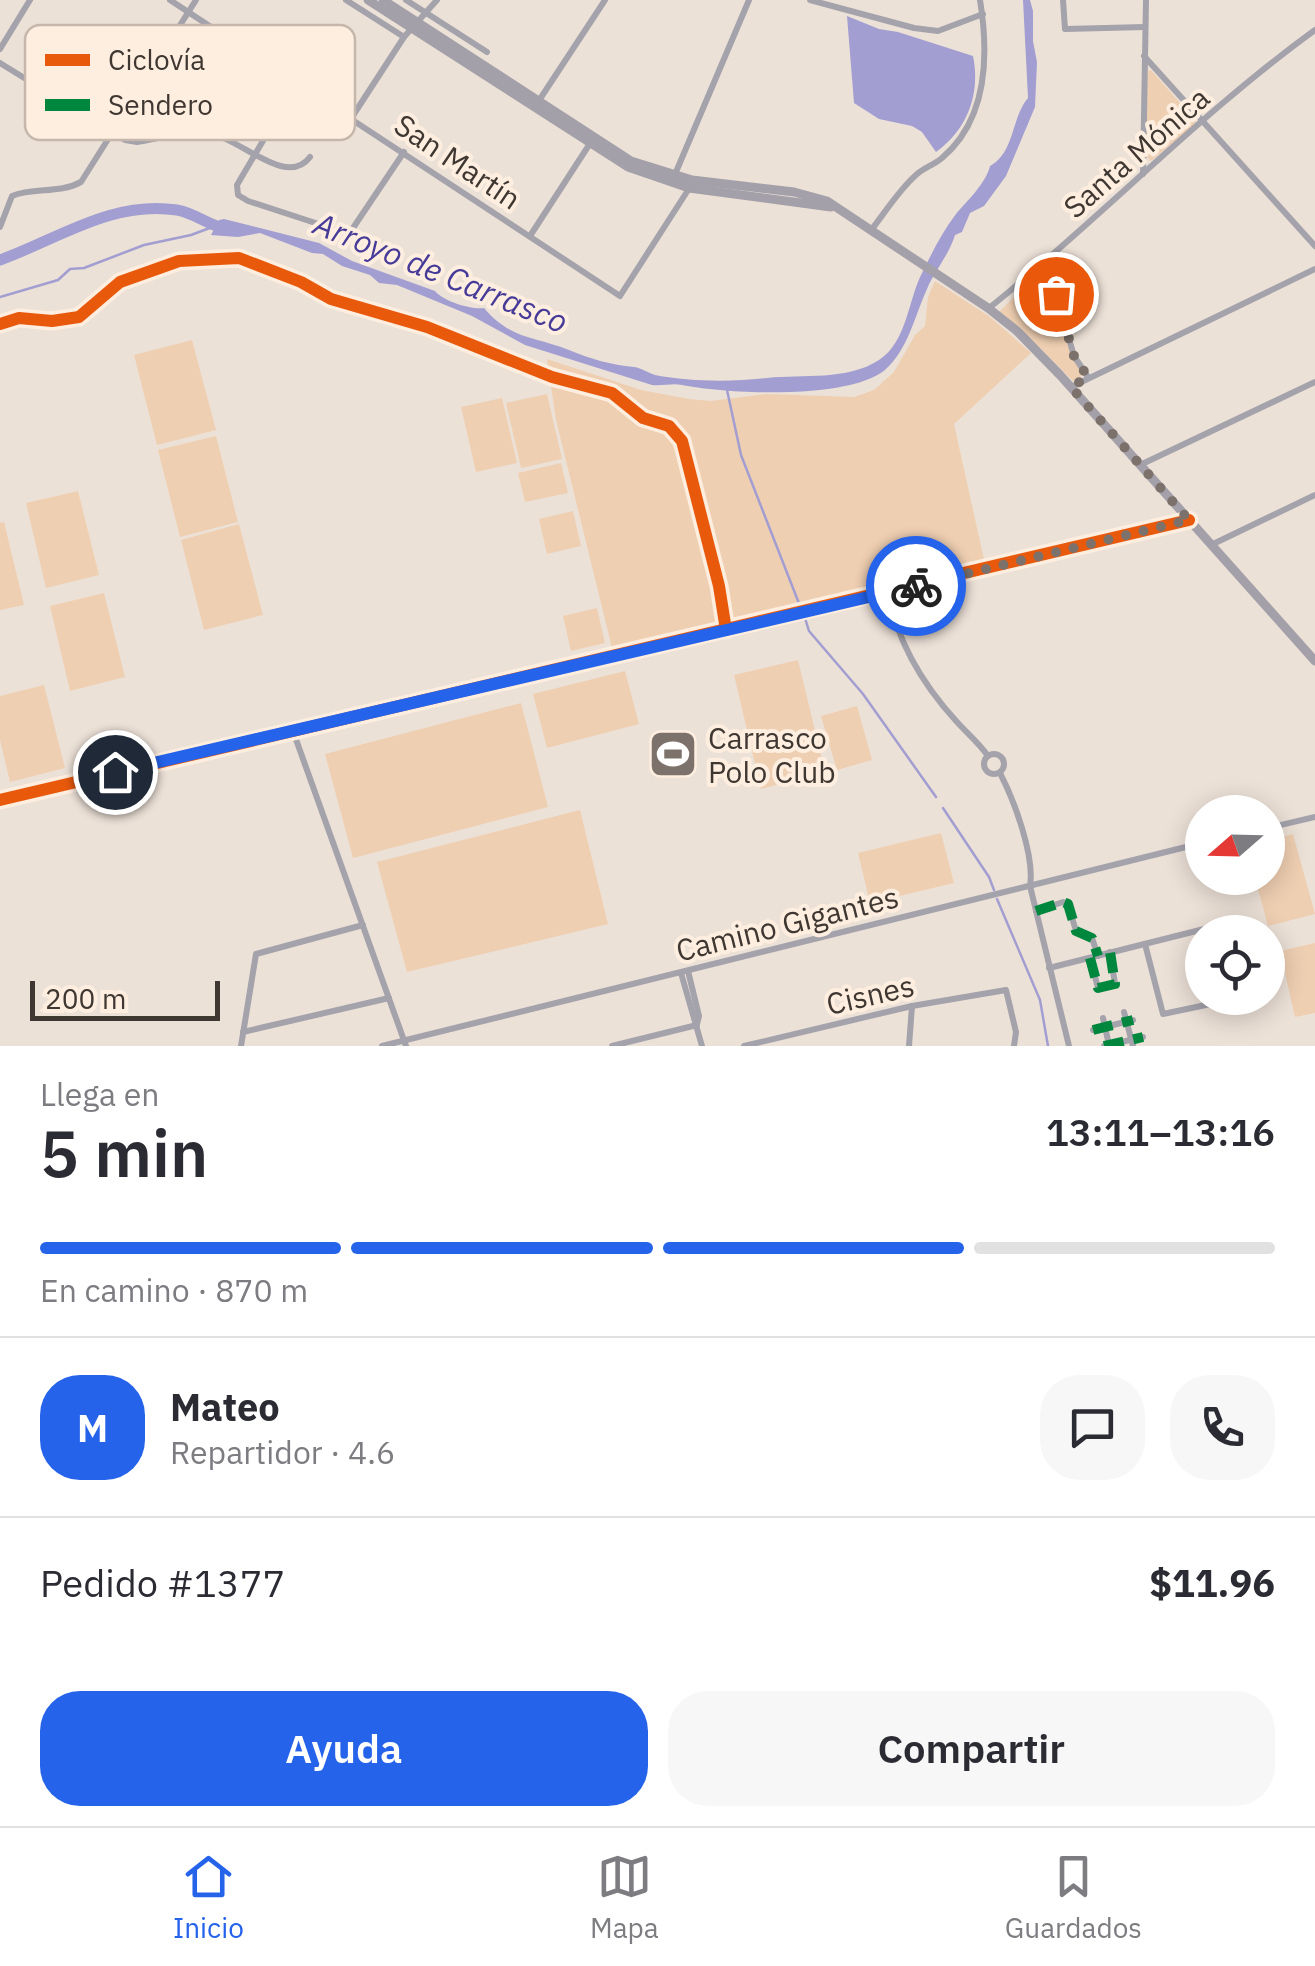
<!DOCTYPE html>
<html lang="es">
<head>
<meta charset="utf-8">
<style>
	:root { --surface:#fff; --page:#f7f7f7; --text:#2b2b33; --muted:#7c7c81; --line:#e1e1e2; --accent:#2563eb }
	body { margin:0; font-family:"IBM Plex Sans",sans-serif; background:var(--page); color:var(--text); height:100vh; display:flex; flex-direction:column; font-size:38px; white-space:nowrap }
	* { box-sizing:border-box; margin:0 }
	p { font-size:32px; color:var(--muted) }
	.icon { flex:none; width:55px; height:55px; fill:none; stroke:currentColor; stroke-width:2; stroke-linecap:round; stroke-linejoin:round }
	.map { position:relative; height:1046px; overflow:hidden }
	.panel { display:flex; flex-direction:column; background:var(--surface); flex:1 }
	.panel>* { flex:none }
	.needle { width:65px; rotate:250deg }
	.controls { position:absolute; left:1185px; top:795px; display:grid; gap:20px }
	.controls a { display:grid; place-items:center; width:100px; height:100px; border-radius:50%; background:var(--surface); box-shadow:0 5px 25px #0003; font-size:50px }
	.scale { position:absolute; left:30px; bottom:25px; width:190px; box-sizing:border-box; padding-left:10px; border:5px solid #3f3731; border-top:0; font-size:28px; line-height:35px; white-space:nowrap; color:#3f3731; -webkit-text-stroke:8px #feeee0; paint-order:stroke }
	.pin { position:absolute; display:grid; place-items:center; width:85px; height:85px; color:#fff; margin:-42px; border:5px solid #fff; border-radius:50%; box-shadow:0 2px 10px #0007 }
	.courier { position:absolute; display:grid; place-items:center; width:100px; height:100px; margin:-50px; border:8px solid #2563eb; border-radius:50%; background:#fff; color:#222; box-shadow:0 2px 12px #0007 }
	.overview em { font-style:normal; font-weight:600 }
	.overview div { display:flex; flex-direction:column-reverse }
	.overview { display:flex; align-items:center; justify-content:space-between; height:170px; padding:0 40px }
	h1 { font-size:65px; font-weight:600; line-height:75px }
	.bar { display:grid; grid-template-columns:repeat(4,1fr); gap:15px 10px; align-content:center; height:120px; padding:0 40px }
	.bar i { height:12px; border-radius:8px; background:var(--line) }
	.bar .selected { background:var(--accent) }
	.bar p { grid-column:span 4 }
	.line { display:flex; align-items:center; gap:25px; padding:0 40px; border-top:2px solid var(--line) }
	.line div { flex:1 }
	.round { display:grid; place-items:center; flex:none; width:105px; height:105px; border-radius:40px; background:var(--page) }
	.primary-button { display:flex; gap:20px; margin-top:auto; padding:20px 40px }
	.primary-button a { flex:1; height:115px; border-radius:40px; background:var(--accent); color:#fff; font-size:40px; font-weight:600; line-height:115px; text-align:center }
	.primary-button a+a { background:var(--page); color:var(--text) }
	.dock { display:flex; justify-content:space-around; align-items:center; height:140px; border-top:2px solid var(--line); background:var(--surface); font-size:28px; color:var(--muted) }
	.dock a { display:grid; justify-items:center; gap:5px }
	.dock .selected { color:var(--accent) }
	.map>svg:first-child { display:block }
	.green { fill:#efcfb2 }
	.water { fill:#a29ed1 }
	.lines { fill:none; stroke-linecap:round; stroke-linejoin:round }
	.stream { stroke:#a29ed1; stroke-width:2.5 }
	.river { stroke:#a29ed1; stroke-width:11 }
	.minor { stroke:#a4a2ab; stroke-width:6 }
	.secondary { stroke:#a4a0a9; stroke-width:9 }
	.quiet { stroke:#00873e; stroke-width:10; stroke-dasharray:20 10; stroke-linecap:butt }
	.cycleway-casing { stroke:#feeee0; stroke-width:19 }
	.cycleway { stroke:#e8590c; stroke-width:12 }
	.done { stroke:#7c726b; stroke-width:10; stroke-dasharray:0 18 }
	.route { stroke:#2563eb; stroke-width:12 }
	.labels { text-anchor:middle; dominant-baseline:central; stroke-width:8; stroke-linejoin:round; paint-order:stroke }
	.street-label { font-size:30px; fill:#3f3731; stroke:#feeee0 }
	.poi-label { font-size:30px; fill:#3f3731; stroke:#feeee0; text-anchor:start }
	.water-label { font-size:32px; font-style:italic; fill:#463b98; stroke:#feeee0 }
	.key { fill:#feeee0; stroke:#c5b7ac; stroke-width:2.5 }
	.key-label { font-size:28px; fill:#3f3731 }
</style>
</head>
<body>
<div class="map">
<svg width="1315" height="1046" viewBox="0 0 1315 1046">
	<rect width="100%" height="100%" fill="#ece1d7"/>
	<g class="green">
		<polygon points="1151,70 1196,121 1193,126 1151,161 1144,155 1148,71"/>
		<path d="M1038,278C1064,297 1063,346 1083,375L1073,381L1019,327L999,312L1030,281Z"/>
		<polygon points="935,281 990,317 1031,353 954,424 985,564 613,652 556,420 547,359 641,390 689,399 711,401 765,394 854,397 874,390 894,372 915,335 925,326 928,297"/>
		<polygon points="192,340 216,430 157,445 134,355"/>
		<polygon points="547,394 562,459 521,468 506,403"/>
		<polygon points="502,398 517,463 476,472 461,407"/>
		<polygon points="216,436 238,522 180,537 158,450"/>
		<polygon points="561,463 568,493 525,502 518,473"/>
		<polygon points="78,491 99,575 46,588 26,503"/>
		<polygon points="573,511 581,546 547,554 539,519"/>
		<polygon points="4,522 24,605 0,610 0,523"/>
		<polygon points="239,524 263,615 204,630 181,540"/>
		<polygon points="104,593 125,677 70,691 50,606"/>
		<polygon points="597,608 605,643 571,651 563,616"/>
		<polygon points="798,660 825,772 761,789 734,675"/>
		<polygon points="625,671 639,724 547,748 533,694"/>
		<polygon points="44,685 65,768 10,782 0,740 0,696"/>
		<polygon points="521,703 548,807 353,858 325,754"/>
		<polygon points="857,706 872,760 837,770 821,716"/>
		<polygon points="580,810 608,924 407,972 377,862"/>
		<polygon points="941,833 954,883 870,903 858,853"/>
		<polygon points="1293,834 1315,914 1268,926 1255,878 1268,878 1268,841"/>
		<polygon points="1315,943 1315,1013 1295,1017 1280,951"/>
	</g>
	<g class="water">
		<path d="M1023,0H1030L1033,11V41L1037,62L1035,107L1006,176L984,206L970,213L962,232L955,235C949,255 935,270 927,289C915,315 908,350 885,370C848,400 727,394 682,385C673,383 662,386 652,385L525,345L472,316L397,285L379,283L370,275L342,266L323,254L312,253L260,233L238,237L211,235L219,220L224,219L319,243L352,261L435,291C443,301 471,310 484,308C511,340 535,336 569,350C591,359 611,365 634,367C642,368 648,373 655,375C691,382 732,382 767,378C803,374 847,381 879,360C907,342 908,300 922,273C932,253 942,232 956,214C968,200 986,183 990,166C1015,152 1011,118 1028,98Z"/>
		<path d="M847,16L879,29L898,32L973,56C981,94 967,130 936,152L922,132L912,126L879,119L854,103Z"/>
	</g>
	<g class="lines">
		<g class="stream">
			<polyline points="0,297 58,280 70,269 84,268 144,245 191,235 215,226"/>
			<polyline points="727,390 741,455 800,606"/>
			<polyline points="804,615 809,631 863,694 936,797"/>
			<polyline points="943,808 989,877 994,890"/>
			<polyline points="997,899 1040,1000 1048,1046"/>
		</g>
		<path class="river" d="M0,260C58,239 112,200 177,210C195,213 209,226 227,229"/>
		<g class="minor">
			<polyline points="170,0 620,296 690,187"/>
			<polyline points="346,0 404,37"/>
			<polyline points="406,0 487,52"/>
			<polyline points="810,0 914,28 938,31 983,14"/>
			<polyline points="1063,0 1065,29 1145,27"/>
			<polyline points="0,49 30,0"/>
			<polyline points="1144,56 1315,246"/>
			<path d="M0,63L125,140L137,142C160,138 186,131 209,134C240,137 286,189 310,157"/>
			<polyline points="297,83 237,185 238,195 248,201 343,232 351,231 404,152"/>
			<polyline points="538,102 605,0"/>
			<polyline points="352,117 404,37 437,0"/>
			<polyline points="1143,174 1146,0"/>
			<polyline points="673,179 749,0"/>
			<path d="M0,227L12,196C34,187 59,194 81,182L196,0"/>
			<path d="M872,229C886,211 899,190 916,175C923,168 934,165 942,158C988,119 989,55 980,0"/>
			<polyline points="530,236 589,145"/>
			<polyline points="1038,268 1056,294 1074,356 1088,377"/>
			<path d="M989,308C1100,219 1199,114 1315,30"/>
			<polyline points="0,324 19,318 52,321 79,317 120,282 179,261 239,258 301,282 331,299 427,327 552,377 612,393 643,418 669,426 682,441 719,586 726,630"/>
			<polyline points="1071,387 1315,269"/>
			<polyline points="1140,465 1315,382"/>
			<polyline points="1211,545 1315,495"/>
			<path d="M888,592C897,642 923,685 957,722C967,733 979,743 988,756"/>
			<polyline points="293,731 406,1046"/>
			<circle cx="994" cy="764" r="10"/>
			<path d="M1000,773C1014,800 1035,856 1030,886L1069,1046"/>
			<polyline points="0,800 1189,520"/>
			<polyline points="1268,828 1315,817"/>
			<polyline points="1036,911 1063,902 1068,904 1076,931 1092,938 1098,956"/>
			<polyline points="1145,944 1163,1014 1239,998"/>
			<polyline points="1090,958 1098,988 1115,984 1110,952"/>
			<polyline points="1049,968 1232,922"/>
			<polyline points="688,971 699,1016 697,1024"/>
			<polyline points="681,973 702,1046"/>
			<polyline points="1124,1012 1133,1046"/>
			<polyline points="1103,1018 1109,1045"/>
			<polyline points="1093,1030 1133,1020"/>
			<polyline points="243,1032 389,998"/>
			<polyline points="241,1046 256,954 363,925"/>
			<polyline points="382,1046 1202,843"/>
			<polyline points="612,1046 697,1025"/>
			<polyline points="744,1046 912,1006 1006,990 1016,1032 1014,1046"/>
			<polyline points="909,1046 912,1006"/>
			<polyline points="1104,1046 1143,1037"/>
		</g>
		<g class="secondary">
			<polyline points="368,0 628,167 689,188 831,207"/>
			<polyline points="383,0 631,161 692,180 794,192 827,201 988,308 1017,331 1060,375 1315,661"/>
		</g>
		<g class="quiet">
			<polyline points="1036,911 1063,902 1068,904 1076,931 1092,938 1098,956"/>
			<polyline points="1090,958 1098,988 1115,984 1110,952"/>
			<polyline points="1093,1030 1133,1020"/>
			<polyline points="1104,1046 1143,1037"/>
		</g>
		<g class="cycleway-casing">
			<g id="cycleway">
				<polyline points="0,324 19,318 52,321 79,317 120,282 179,261 239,258 301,282 331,299 427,327 552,377 612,393 643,418 669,426 682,441 719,586 726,630"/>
				<polyline points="0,800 1189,520"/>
			</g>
		</g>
		<use href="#cycleway" class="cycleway"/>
	</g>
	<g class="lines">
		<polyline class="done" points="916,586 1189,520 1071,387 1088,377 1074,356 1056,294"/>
		<polyline class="route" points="115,772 916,586"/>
	</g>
	<defs>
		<g id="stadium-square" transform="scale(2.5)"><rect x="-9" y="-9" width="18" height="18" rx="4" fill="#7c726b" stroke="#feeee0"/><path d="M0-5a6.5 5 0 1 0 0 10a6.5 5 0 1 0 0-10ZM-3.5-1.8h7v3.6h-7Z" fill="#fff"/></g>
	</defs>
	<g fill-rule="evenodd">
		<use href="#stadium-square" x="673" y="754"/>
	</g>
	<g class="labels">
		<g class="street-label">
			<text transform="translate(1136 152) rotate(-41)">Santa Mónica</text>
			<text transform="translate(458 161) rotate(34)">San Martín</text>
			<text transform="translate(787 923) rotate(-14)">Camino Gigantes</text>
			<text transform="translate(870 994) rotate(-13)">Cisnes</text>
		</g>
		<g class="poi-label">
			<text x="708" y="737">Carrasco<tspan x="708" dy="34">Polo Club</tspan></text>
		</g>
		<g class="water-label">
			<text transform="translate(441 272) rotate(22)">Arroyo de Carrasco</text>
		</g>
	</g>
	<rect x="25" y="25" width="330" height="115" rx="15" class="key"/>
	<rect x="45" y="54" width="45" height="12" fill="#e8590c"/>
	<rect x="45" y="99" width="45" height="12" fill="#00873e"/>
	<g class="key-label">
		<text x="108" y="70">Ciclovía</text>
		<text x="108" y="115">Sendero</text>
	</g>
</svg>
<div class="controls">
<a><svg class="needle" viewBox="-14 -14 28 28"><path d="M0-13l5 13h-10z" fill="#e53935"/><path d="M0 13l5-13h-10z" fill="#7c7c81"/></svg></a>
<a><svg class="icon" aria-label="locate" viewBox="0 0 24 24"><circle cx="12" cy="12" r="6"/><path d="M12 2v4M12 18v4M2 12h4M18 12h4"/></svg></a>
</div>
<div class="scale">200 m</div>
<div class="pin" style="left:1056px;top:294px;background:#ea580c"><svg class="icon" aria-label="bag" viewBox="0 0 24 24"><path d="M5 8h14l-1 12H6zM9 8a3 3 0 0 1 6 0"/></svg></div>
<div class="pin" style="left:115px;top:772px;background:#1f2937"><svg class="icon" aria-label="home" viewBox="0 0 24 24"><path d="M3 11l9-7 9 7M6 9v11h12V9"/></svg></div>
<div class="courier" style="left:916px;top:586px"><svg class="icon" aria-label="bike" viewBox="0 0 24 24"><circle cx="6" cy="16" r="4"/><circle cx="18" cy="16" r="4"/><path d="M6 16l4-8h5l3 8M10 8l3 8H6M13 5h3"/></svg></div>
</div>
<section class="panel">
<div class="overview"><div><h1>5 min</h1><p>Llega en</p></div><em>13:11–13:16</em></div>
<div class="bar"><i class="selected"></i><i class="selected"></i><i class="selected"></i><i></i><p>En camino · 870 m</p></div>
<div class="line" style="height:180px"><b class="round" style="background:var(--accent);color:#fff">M</b><div><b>Mateo</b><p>Repartidor · 4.6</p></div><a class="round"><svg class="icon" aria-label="chat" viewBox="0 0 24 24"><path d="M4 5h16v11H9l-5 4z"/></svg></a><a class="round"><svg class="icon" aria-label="phone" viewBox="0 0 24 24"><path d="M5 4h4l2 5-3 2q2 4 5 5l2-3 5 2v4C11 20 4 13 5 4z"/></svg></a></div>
<div class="line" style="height:130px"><div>Pedido #1377</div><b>$11.96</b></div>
<div class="primary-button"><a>Ayuda</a><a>Compartir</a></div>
</section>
<nav class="dock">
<a class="selected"><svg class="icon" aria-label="home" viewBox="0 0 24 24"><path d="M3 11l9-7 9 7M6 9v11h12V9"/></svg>Inicio</a>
<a><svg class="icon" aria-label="map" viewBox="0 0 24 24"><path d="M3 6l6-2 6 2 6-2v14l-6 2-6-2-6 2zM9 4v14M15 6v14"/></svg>Mapa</a>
<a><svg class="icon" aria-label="saved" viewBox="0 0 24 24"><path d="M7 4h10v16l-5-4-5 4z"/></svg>Guardados</a>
</nav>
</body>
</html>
